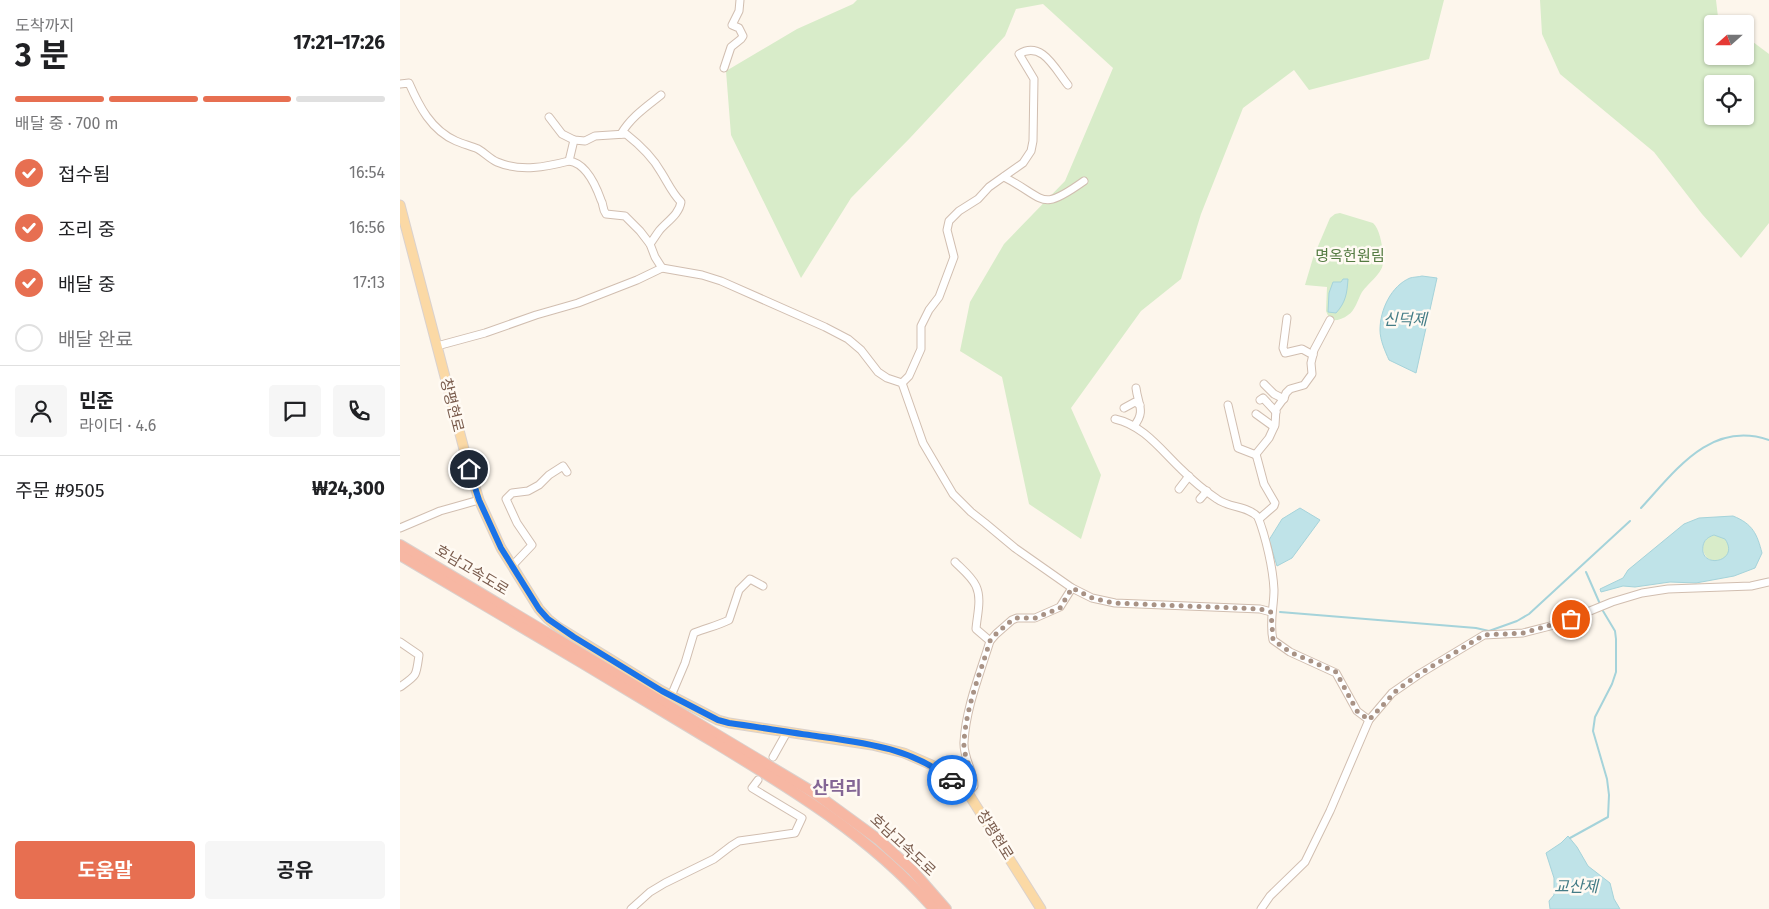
<!DOCTYPE html>
<html lang="ko">
<head>
<meta charset="utf-8">
<style>
	:root { --surface:#fff; --page:#f6f6f6; --text:#202124; --muted:#757577; --line:#e0e0e0; --accent:#e76f51 }
	body { margin:0; font-family:"Fira Sans","Noto Sans KR",sans-serif; background:var(--page); color:var(--text); height:100vh; display:flex; flex-direction:column; font-size:19px; white-space:nowrap }
	* { box-sizing:border-box; margin:0 }
	p { font-size:16px; color:var(--muted) }
	.icon { flex:none; width:28px; height:28px; fill:none; stroke:currentColor; stroke-width:2; stroke-linecap:round; stroke-linejoin:round }
	.map { position:relative; flex:1; overflow:hidden }
	.details { display:flex; flex-direction:column; background:var(--surface); width:400px }
	.details>* { flex:none }
	.needle { width:32px; rotate:249deg }
	.tools { position:absolute; left:1304px; top:15px; display:grid; gap:10px }
	.tools a { display:grid; place-items:center; width:50px; height:50px; border-radius:5px; background:var(--surface); box-shadow:0 1px 4px #0004; font-size:25px }
	.pin { position:absolute; display:grid; place-items:center; width:42px; height:42px; color:#fff; margin:-21px; border:2px solid #fff; border-radius:50%; box-shadow:0 1px 5px #0007 }
	.courier { position:absolute; display:grid; place-items:center; width:50px; height:50px; margin:-25px; border:4px solid #1a73e8; border-radius:50%; background:#fff; color:#222; box-shadow:0 1px 6px #0007 }
	.overview em { font-style:normal; font-weight:700 }
	.overview div { display:flex; flex-direction:column-reverse }
	.overview { display:flex; align-items:center; justify-content:space-between; height:85px; padding:0 15px }
	h1 { font-size:32px; font-weight:700; line-height:38px }
	.bar { display:grid; grid-template-columns:repeat(4,1fr); gap:8px 5px; align-content:center; height:60px; padding:0 15px }
	.bar i { height:6px; border-radius:4px; background:var(--line) }
	.bar .active { background:var(--accent) }
	.bar p { grid-column:span 4 }
	.line { display:flex; align-items:center; gap:12px; padding:0 15px; border-top:1px solid var(--line) }
	.line div { flex:1 }
	.round { display:grid; place-items:center; flex:none; width:52px; height:52px; border-radius:5px; background:var(--page) }
	ol { padding:0 15px; list-style:none }
	li { display:flex; align-items:center; gap:15px; height:55px }
	li p { margin-inline-start:auto }
	li .icon { padding:5px; border-radius:50%; background:var(--accent); color:#fff; stroke-width:4 }
	li:last-child { color:var(--muted) }
	li i { width:28px; height:28px; border:2px solid var(--line); border-radius:50% }
	.primary-button { display:flex; gap:10px; margin-top:auto; padding:10px 15px }
	.primary-button a { flex:1; height:58px; border-radius:5px; background:var(--accent); color:#fff; font-size:20px; font-weight:700; line-height:58px; text-align:center }
	.primary-button a+a { background:var(--page); color:var(--text) }
	main { display:flex; flex:1; min-height:0 }
	.map>svg:first-child { display:block }
	.green { fill:#d8ecc9; fill-rule:evenodd }
	.water { fill:#bfe3e8; stroke:#a5d3da; fill-rule:evenodd }
	.lines { fill:none; stroke-linecap:round; stroke-linejoin:round }
	.stream { stroke:#a5d3da; stroke-width:2 }
	.minor-casing { stroke:#d1beb0; stroke-width:9 }
	.major-casing { stroke:#dad1cd; stroke-width:11 }
	.highway-casing { stroke:#dad1cd; stroke-width:12 }
	.minor { stroke:#fff; stroke-width:7 }
	.major { stroke:#fbd9a5; stroke-width:9 }
	.highway { stroke:#f7b7a3; stroke-width:10 }
	.done { stroke:#a89285; stroke-width:5; stroke-dasharray:0 9 }
	.route { stroke:#1a73e8; stroke-width:6 }
	.labels { text-anchor:middle; dominant-baseline:central; stroke-width:5; stroke-linejoin:round; paint-order:stroke }
	.park-label { font-size:15px; fill:#537a41; stroke:#fffaf3 }
	.street-label { font-size:15px; fill:#7a5c4d; stroke:#fffaf3 }
	.water-label { font-size:16px; font-style:italic; fill:#437c86; stroke:#fffaf3 }
	.quarter-label { font-size:18px; font-weight:bold; fill:#846695; stroke:#fffaf3 }
</style>
</head>
<body>
<main>
<section class="details">
<div class="overview"><div><h1>3 분</h1><p>도착까지</p></div><em>17:21–17:26</em></div>
<div class="bar"><i class="active"></i><i class="active"></i><i class="active"></i><i></i><p>배달 중 · 700 m</p></div>
<ol>
<li><svg class="icon" aria-label="check" viewBox="0 0 24 24"><path d="M5 12l5 5 9-10"/></svg>접수됨<p>16:54</p></li>
<li><svg class="icon" aria-label="check" viewBox="0 0 24 24"><path d="M5 12l5 5 9-10"/></svg>조리 중<p>16:56</p></li>
<li><svg class="icon" aria-label="check" viewBox="0 0 24 24"><path d="M5 12l5 5 9-10"/></svg>배달 중<p>17:13</p></li>
<li><i></i>배달 완료</li>
</ol>
<div class="line" style="height:90px"><a class="round"><svg class="icon" aria-label="person" viewBox="0 0 24 24"><circle cx="12" cy="8" r="4"/><path d="M4 21q1-7 8-7t8 7"/></svg></a><div><b>민준</b><p>라이더 · 4.6</p></div><a class="round"><svg class="icon" aria-label="chat" viewBox="0 0 24 24"><path d="M4 5h16v11H9l-5 4z"/></svg></a><a class="round"><svg class="icon" aria-label="phone" viewBox="0 0 24 24"><path d="M5 4h4l2 5-3 2q2 4 5 5l2-3 5 2v4C11 20 4 13 5 4z"/></svg></a></div>
<div class="line" style="height:65px"><div>주문 #9505</div><b>₩24,300</b></div>
<div class="primary-button"><a>도움말</a><a>공유</a></div>
</section>
<div class="map">
<svg width="1369" height="909" viewBox="0 0 1369 909">
	<rect width="100%" height="100%" fill="#fdf6ec"/>
	<g class="green">
		<polygon points="457,0 1044,0 1029,59 909,90 894,70 843,108 801,214 781,279 741,311 671,408 701,475 681,539 629,504 602,377 560,351 570,302 604,244 665,181 713,68 643,4 616,9 605,36 510,138 451,198 401,278 331,135 326,71 397,29 453,4"/>
		<path d="M1140,0H1316L1318,17L1327,24H1312V56H1345V36L1369,54V223L1341,258L1302,214L1254,152L1160,74L1142,34ZM1312,84H1345V116H1312Z"/>
		<path d="M940,213L973,223C981,230 984,254 983,264C981,275 968,283 962,292C958,299 955,311 948,315C943,319 937,321 930,320L926,311L927,287L905,285L913,258L930,218L935,214Z"/>
		<circle cx="1316" cy="548" r="13"/>
	</g>
	<g class="water">
		<path d="M1022,276L1037,278L1016,373L989,360C985,351 980,340 980,330C980,310 991,286 1010,278C1013,277 1019,277 1022,276Z"/>
		<path d="M943,279H948C947,293 946,302 936,313L928,312L929,293L933,282H941Z"/>
		<polygon points="900,508 920,520 892,558 877,566 869,540 882,519"/>
		<path d="M1333,516C1353,524 1357,534 1362,553L1355,568L1334,576L1296,583L1270,582L1235,587L1223,586L1201,592L1200,589L1223,578L1228,570L1284,524L1299,518ZM1314,535L1325,539C1341,562 1299,570 1303,546C1304,540 1308,537 1314,535Z"/>
		<polygon points="1168,836 1177,847 1188,866 1210,883 1214,899 1220,909 1150,909 1149,901 1154,895 1154,878 1146,853 1161,843"/>
	</g>
	<g class="lines">
		<g class="stream">
			<path d="M1241,508C1276,470 1311,420 1369,440"/>
			<polyline points="1186,572 1200,604"/>
			<polyline points="880,612 1076,628 1089,631 1117,621 1129,614 1230,521"/>
			<polyline points="1170,838 1208,817 1209,795 1207,779 1193,731 1195,717 1212,684 1216,672 1216,639 1215,631 1203,611"/>
		</g>
		<g class="minor-casing">
			<g id="minor">
				<polyline points="324,68 331,47 341,39 343,36 339,28 332,25 339,11 340,0"/>
				<path d="M0,84L9,83C19,106 31,130 56,141C63,144 71,146 78,149C85,153 90,159 97,162C121,172 146,167 169,161C186,163 196,186 201,200C204,205 202,209 206,214L225,216L240,231L250,244L255,257L262,268"/>
				<path d="M149,117L162,134L174,140L185,141L195,136L226,134C240,145 252,156 261,172C268,183 272,193 281,202C279,215 266,222 259,231C256,235 253,240 250,244"/>
				<path d="M221,134C231,117 246,107 261,95"/>
				<polyline points="169,161 174,140"/>
				<path d="M604,177C647,199 639,213 684,181"/>
				<polyline points="887,318 883,348 885,353 902,349 913,355"/>
				<polyline points="37,346 85,333 136,315 178,303 237,280 262,268 302,275 321,281 425,327 448,339 461,350 478,372 487,378 502,383 523,443 553,494 571,512 585,523 615,548 672,588 692,598 715,603 860,609 871,612"/>
				<path d="M502,383L509,376L521,349V326L529,310L539,297L554,257L547,230L549,221L559,211L578,199L589,187L623,163L631,151L633,141L634,79L619,54C642,40 655,69 668,85"/>
				<polyline points="864,384 874,394 884,399"/>
				<polyline points="860,400 863,398 876,412"/>
				<polyline points="828,405 838,448 856,455"/>
				<polyline points="724,408 735,402 740,405"/>
				<polyline points="856,414 874,427"/>
				<path d="M715,419C743,425 761,450 781,469C792,480 805,491 817,499C829,508 848,506 858,517C866,538 873,568 874,590C874,607 869,622 873,640L890,652L936,673L957,711L969,720"/>
				<path d="M734,426C746,411 738,405 736,388"/>
				<polyline points="779,489 789,476"/>
				<polyline points="800,499 807,491"/>
				<polyline points="859,519 874,506 875,503 864,484 856,454 869,438 875,425 876,409 884,398 886,393 890,389 904,385 912,374 911,363 914,350 930,320"/>
				<polyline points="0,528 40,511 79,500"/>
				<path d="M555,562C562,569 572,577 576,586C582,599 577,615 576,629L590,641C580,674 566,707 564,742C563,758 574,771 574,786L568,793"/>
				<polyline points="112,566 132,545 117,523 106,499 112,493 128,491 139,485 149,475 163,466 167,472"/>
				<polyline points="590,641 596,634 612,620 617,618 635,618 660,607 672,588"/>
				<path d="M0,642L19,655C16,677 17,675 0,687"/>
				<path d="M271,696L285,663L294,633C306,628 317,626 329,620L339,590L350,579L363,586"/>
				<polyline points="373,757 387,732"/>
				<polyline points="231,909 250,892 265,883 314,859 331,846 339,841 395,833 402,818 352,788 358,780"/>
				<polyline points="861,909 870,896 905,862 930,811 969,720 992,693 1021,673 1084,635 1123,633 1158,624 1212,602 1242,593 1268,589 1351,586 1369,582"/>
			</g>
		</g>
		<g class="major-casing">
			<polyline id="major" points="0,205 65,453 79,500 101,548 139,609 148,619 158,627 262,691 318,720 329,723 472,745 504,753 534,766 568,793 641,909"/>
		</g>
		<g class="highway-casing">
			<g id="highway">
				<polyline points="0,545 416,794 479,840 512,870 546,909"/>
				<path d="M0,555C97,612 193,669 289,727C378,781 465,830 534,909"/>
			</g>
		</g>
		<use href="#minor" class="minor"/>
		<use href="#major" class="major"/>
		<use href="#highway" class="highway"/>
	</g>
	<g class="lines">
		<path class="done" d="M552,780L568,793L574,786C574,771 563,758 564,742C566,707 580,674 590,641L596,634L612,620L617,618H635L660,608L672,588L692,598L714,603L860,609L871,612L873,640L890,652L936,672L957,711L969,720L997,690L1021,673L1084,635L1123,633L1171,619"/>
		<path class="route" d="M69,469L79,500L101,548L139,609L148,619L174,637L262,691L318,720L329,723C358,727 387,732 416,736C466,743 511,748 552,780"/>
	</g>
	<g class="labels">
		<g class="park-label">
			<text x="950" y="256">명옥헌원림</text>
		</g>
		<g class="street-label">
			<text transform="translate(52 405) rotate(76)">창평현로</text>
			<text transform="translate(72 570) rotate(31)">호남고속도로</text>
			<text transform="translate(595 835) rotate(58)">창평현로</text>
			<text transform="translate(503 845) rotate(43)">호남고속도로</text>
		</g>
		<g class="water-label">
			<text x="1005" y="319">신덕제</text>
			<text x="1176" y="886">교산제</text>
		</g>
		<g class="quarter-label">
			<text x="437" y="788">산덕리</text>
		</g>
	</g>
</svg>
<div class="tools">
<a><svg class="needle" viewBox="-14 -14 28 28"><path d="M0-13l5 13h-10z" fill="#e53935"/><path d="M0 13l5-13h-10z" fill="#757577"/></svg></a>
<a><svg class="icon" aria-label="locate" viewBox="0 0 24 24"><circle cx="12" cy="12" r="6"/><path d="M12 2v4M12 18v4M2 12h4M18 12h4"/></svg></a>
</div>
<div class="pin" style="left:1171px;top:619px;background:#ea580c"><svg class="icon" aria-label="bag" viewBox="0 0 24 24"><path d="M5 8h14l-1 12H6zM9 8a3 3 0 0 1 6 0"/></svg></div>
<div class="pin" style="left:69px;top:469px;background:#1f2937"><svg class="icon" aria-label="home" viewBox="0 0 24 24"><path d="M3 11l9-7 9 7M6 9v11h12V9"/></svg></div>
<div class="courier" style="left:552px;top:780px"><svg class="icon" aria-label="car" viewBox="0 0 24 24"><path d="M5 17H2v-5l4-1 3-4h7l3 4 3 1v5h-3M9 17h6M6 11h13"/><circle cx="7" cy="17" r="2"/><circle cx="17" cy="17" r="2"/></svg></div>
</div>
</main>
</body>
</html>
